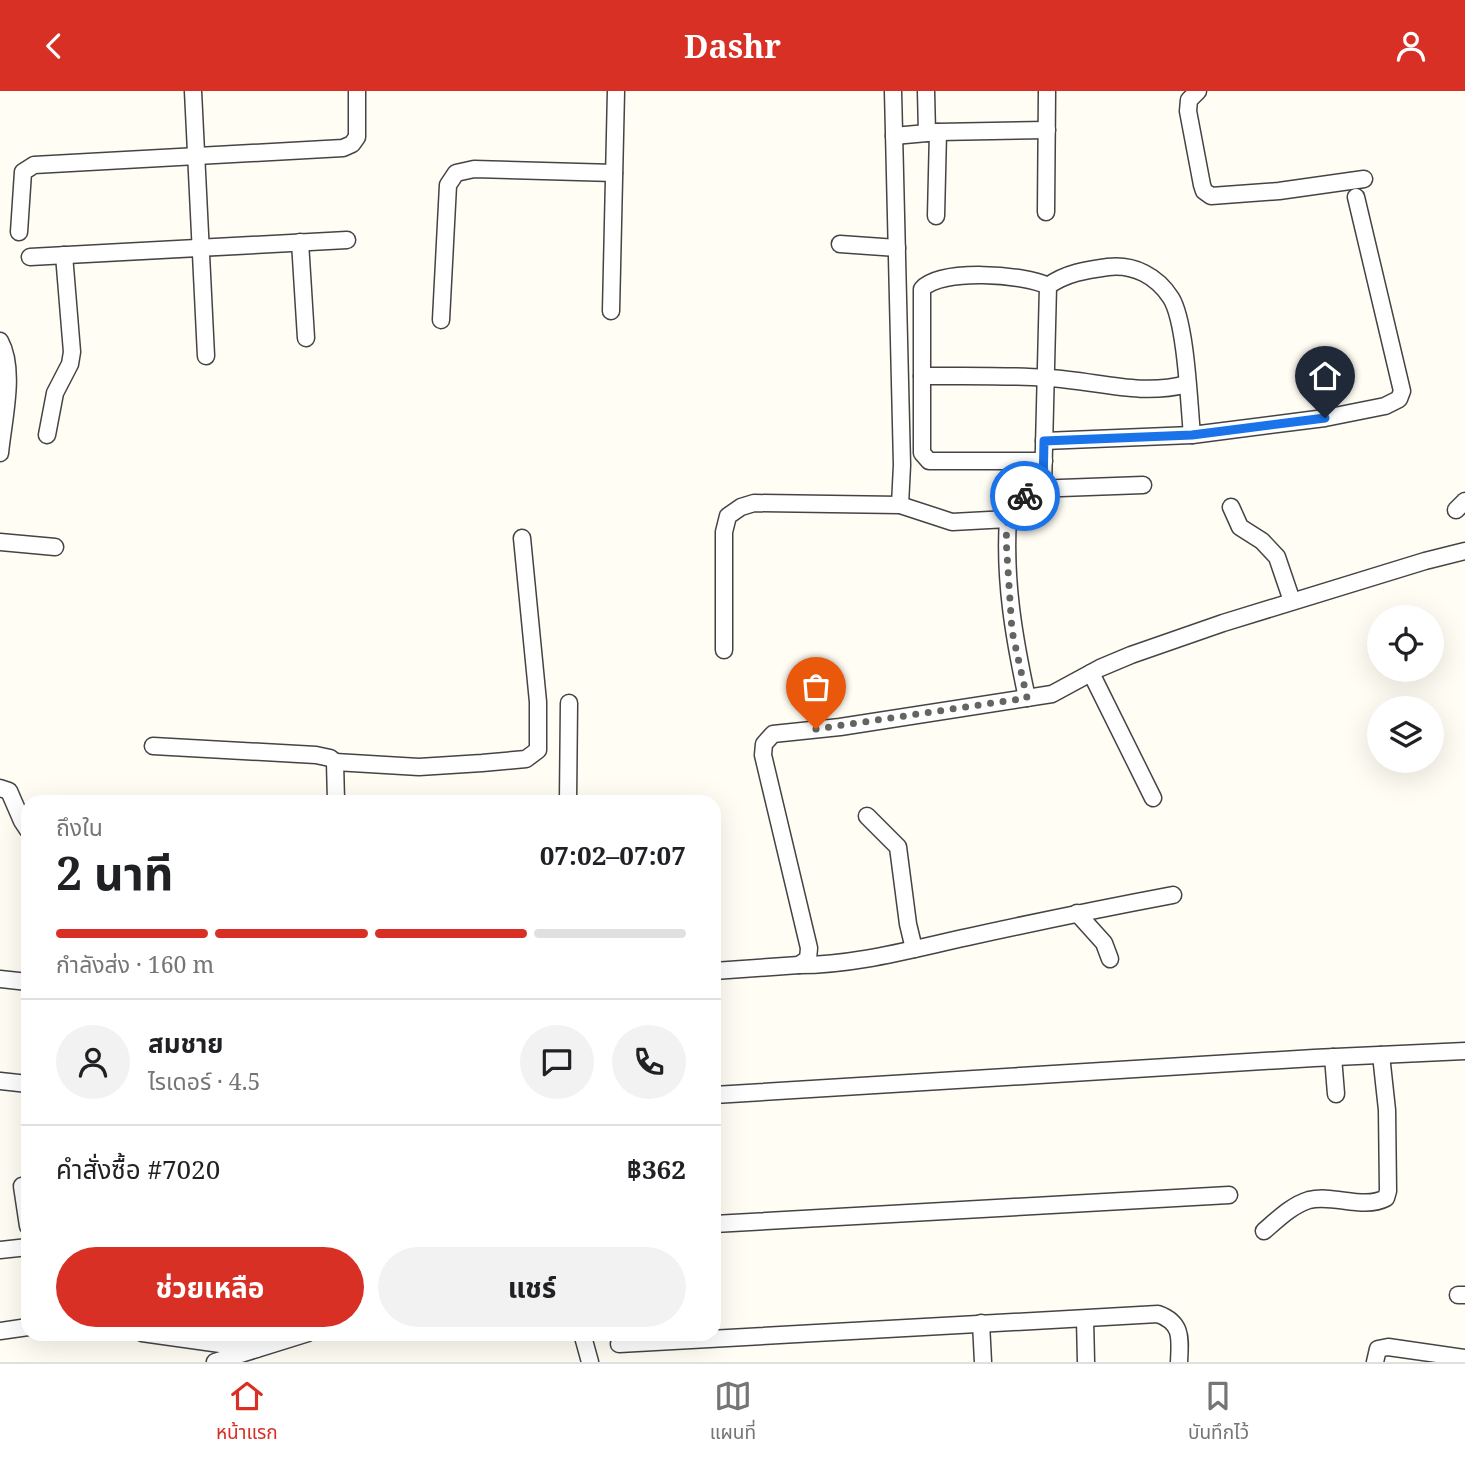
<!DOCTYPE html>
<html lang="th">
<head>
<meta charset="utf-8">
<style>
	:root { --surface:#fff; --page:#f2f2f2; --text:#202124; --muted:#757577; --line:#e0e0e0; --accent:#d93025 }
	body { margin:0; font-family:"Noto Serif","Noto Sans Thai",serif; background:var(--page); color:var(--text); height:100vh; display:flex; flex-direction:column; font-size:26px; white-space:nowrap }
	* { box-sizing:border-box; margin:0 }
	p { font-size:23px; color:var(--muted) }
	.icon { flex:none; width:38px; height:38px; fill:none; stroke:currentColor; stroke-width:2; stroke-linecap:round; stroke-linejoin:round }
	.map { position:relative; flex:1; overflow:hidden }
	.panel { position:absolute; left:21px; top:704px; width:700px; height:546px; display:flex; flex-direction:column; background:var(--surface); border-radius:21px; box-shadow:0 7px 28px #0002 }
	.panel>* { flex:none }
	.buttons { position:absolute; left:1367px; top:514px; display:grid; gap:14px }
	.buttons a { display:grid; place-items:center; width:77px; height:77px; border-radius:50%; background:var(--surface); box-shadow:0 7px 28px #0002; font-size:35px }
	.pin { position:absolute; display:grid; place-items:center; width:60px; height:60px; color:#fff; margin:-72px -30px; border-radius:50% 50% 50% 0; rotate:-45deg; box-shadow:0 0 7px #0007 }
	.pin .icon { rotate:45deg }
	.courier { position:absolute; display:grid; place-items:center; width:70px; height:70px; margin:-35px; border:5px solid #1a73e8; border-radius:50%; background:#fff; color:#222; box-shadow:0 2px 9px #0007 }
	.overview em { font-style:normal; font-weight:700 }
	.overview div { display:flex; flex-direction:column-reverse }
	.overview { display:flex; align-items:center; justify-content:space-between; height:119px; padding:0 35px }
	h1 { font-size:46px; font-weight:700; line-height:52px }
	.bar { display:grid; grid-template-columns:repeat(4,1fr); gap:10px 7px; align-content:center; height:84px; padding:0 35px }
	.bar i { height:9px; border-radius:5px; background:var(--line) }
	.bar .active { background:var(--accent) }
	.bar p { grid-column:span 4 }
	.line { display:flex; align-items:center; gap:18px; padding:0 35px; border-top:2px solid var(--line) }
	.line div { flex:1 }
	.round { display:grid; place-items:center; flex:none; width:74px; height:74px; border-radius:37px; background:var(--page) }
	.cta { display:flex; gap:14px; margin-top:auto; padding:14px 35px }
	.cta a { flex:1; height:80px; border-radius:42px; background:var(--accent); color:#fff; font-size:28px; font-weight:700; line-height:80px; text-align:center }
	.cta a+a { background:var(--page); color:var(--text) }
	header { display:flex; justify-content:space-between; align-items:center; height:91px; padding:0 35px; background:var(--accent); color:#fff; font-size:32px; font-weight:700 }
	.tab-bar { display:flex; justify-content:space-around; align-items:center; height:98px; border-top:2px solid var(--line); background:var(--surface); font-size:19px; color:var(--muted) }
	.tab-bar a { display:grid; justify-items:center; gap:4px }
	.tab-bar .active { color:var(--accent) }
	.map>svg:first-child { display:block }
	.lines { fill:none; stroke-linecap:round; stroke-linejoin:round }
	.minor-casing { stroke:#444; stroke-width:19 }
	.minor { stroke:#fff; stroke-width:16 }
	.done { stroke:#646460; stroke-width:7; stroke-dasharray:0 12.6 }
	.route { stroke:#1a73e8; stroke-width:9 }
</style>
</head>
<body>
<header><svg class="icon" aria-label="back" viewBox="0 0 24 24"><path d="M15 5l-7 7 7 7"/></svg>Dashr<svg class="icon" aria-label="person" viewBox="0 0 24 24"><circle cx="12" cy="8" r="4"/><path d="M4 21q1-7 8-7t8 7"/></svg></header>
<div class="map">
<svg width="1465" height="1271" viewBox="0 0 1465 1271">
	<rect width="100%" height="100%" fill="#fffdf4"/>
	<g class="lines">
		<g class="minor-casing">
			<g id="minor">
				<polyline points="193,0 206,265"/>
				<polyline points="893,0 902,374 900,414"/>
				<polyline points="926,0 927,42"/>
				<polyline points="1198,0 1189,9 1188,20 1202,94 1204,100 1211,105 1279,100 1364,88"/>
				<polyline points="894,45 938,41 1047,39"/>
				<polyline points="1046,121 1047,0"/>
				<polyline points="936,125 938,41"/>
				<polyline points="19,141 23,81 34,74 343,57 352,53 357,46 357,0"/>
				<polyline points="300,151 306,247"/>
				<polyline points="840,153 897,157"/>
				<polyline points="30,166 347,149"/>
				<polyline points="611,220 616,0"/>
				<polyline points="441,229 448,94 456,82 474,78 614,82"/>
				<path d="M0,250C16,279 3,330 0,362"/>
				<path d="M922,285C964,285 1005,284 1047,287C1095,289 1139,306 1187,293"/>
				<polyline points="47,344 55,302 70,273 72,261 64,164"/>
				<polyline points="1044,350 1192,344"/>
				<path d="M1044,370H929L922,362V198C941,177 1024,183 1048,195"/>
				<path d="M1043,396L1048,195C1066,182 1086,179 1108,176C1134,173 1157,185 1171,207C1186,231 1189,313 1192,344L1325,327L1385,315L1399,308L1402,300L1356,106"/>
				<polyline points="1231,416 1240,436 1262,450 1277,466 1292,510"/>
				<polyline points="1456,419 1465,410"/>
				<polyline points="1008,428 1027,402 1033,398 1143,394"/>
				<polyline points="0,451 55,456"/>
				<path d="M724,559V441L728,425L741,416L754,412L900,414L952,431L1008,428C1004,489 1014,547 1027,607"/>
				<polyline points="1091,582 1153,707"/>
				<polyline points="153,655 316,664 330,667 335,671 336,710"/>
				<polyline points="335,671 419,676 482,672 526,668 538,659 538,611 522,447"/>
				<polyline points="0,697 9,700 22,730 28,739"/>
				<polyline points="568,710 569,612"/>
				<polyline points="867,725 898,756 908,833 914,858"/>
				<polyline points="1077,822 1104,852 1110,868"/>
				<path d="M799,874C856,874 912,858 968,846C1036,831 1104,817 1173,804"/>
				<polyline points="714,880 799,874 808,868 809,857 763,664 764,653 773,643 840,636 1052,603 1100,577 1131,564 1223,532 1425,470 1465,460"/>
				<polyline points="0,888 28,891"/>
				<polyline points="1333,966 1336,1003"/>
				<polyline points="0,990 28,993"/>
				<polyline points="714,1004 1314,967 1465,960"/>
				<polyline points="22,1095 28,1135"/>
				<polyline points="714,1133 1229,1104"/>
				<path d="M1264,1140C1277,1129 1292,1114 1309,1109C1334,1103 1363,1119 1386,1107L1388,1100L1387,1019L1381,964"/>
				<polyline points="0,1159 28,1156"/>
				<polyline points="1458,1204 1465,1204"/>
				<polyline points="1085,1228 1086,1271"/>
				<polyline points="981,1232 983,1271"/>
				<polyline points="0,1240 28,1236"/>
				<polyline points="142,1242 256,1258"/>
				<polyline points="582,1242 590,1271"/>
				<path d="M619,1253L1158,1223C1183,1232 1180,1248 1179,1271"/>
				<polyline points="215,1271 308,1242"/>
				<polyline points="1375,1271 1378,1258 1388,1256 1465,1267"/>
			</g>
		</g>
		<use href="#minor" class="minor"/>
	</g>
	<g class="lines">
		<polyline class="done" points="816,638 1027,607 1012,540 1006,448 1008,428 1025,405"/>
		<polyline class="route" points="1025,405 1033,398 1043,397 1044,350 1192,344 1325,327"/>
	</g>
</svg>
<div class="buttons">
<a><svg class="icon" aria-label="locate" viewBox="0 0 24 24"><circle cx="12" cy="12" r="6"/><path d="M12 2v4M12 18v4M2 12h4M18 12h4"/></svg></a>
<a><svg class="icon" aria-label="layers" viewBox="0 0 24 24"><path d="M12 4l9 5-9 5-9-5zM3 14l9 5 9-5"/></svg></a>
</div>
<div class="pin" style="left:816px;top:638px;background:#ea580c"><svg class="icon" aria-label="bag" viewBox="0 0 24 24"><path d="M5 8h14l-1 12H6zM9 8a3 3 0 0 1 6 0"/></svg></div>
<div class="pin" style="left:1325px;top:327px;background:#1f2937"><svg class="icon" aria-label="home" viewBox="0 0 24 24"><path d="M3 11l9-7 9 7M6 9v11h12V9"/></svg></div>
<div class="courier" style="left:1025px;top:405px"><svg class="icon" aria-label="bike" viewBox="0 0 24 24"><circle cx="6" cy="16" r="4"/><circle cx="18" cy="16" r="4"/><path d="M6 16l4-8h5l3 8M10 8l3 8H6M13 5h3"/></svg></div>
<section class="panel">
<div class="overview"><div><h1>2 นาที</h1><p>ถึงใน</p></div><em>07:02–07:07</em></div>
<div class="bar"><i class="active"></i><i class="active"></i><i class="active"></i><i></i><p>กำลังส่ง · 160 m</p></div>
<div class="line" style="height:126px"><a class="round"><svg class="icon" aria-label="person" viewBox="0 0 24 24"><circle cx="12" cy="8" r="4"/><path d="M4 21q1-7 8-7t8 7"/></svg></a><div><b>สมชาย</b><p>ไรเดอร์ · 4.5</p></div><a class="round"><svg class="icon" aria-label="chat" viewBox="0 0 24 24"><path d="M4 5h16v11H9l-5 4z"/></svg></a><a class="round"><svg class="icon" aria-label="phone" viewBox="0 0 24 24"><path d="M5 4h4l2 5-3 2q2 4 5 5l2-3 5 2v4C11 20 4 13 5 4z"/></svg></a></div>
<div class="line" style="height:91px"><div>คำสั่งซื้อ #7020</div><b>฿362</b></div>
<div class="cta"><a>ช่วยเหลือ</a><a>แชร์</a></div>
</section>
</div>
<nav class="tab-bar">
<a class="active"><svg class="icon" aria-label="home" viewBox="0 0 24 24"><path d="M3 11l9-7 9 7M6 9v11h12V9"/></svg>หน้าแรก</a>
<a><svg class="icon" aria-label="map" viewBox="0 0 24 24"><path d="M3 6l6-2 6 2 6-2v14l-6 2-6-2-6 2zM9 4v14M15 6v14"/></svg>แผนที่</a>
<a><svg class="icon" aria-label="saved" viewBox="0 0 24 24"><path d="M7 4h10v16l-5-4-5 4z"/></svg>บันทึกไว้</a>
</nav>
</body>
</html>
